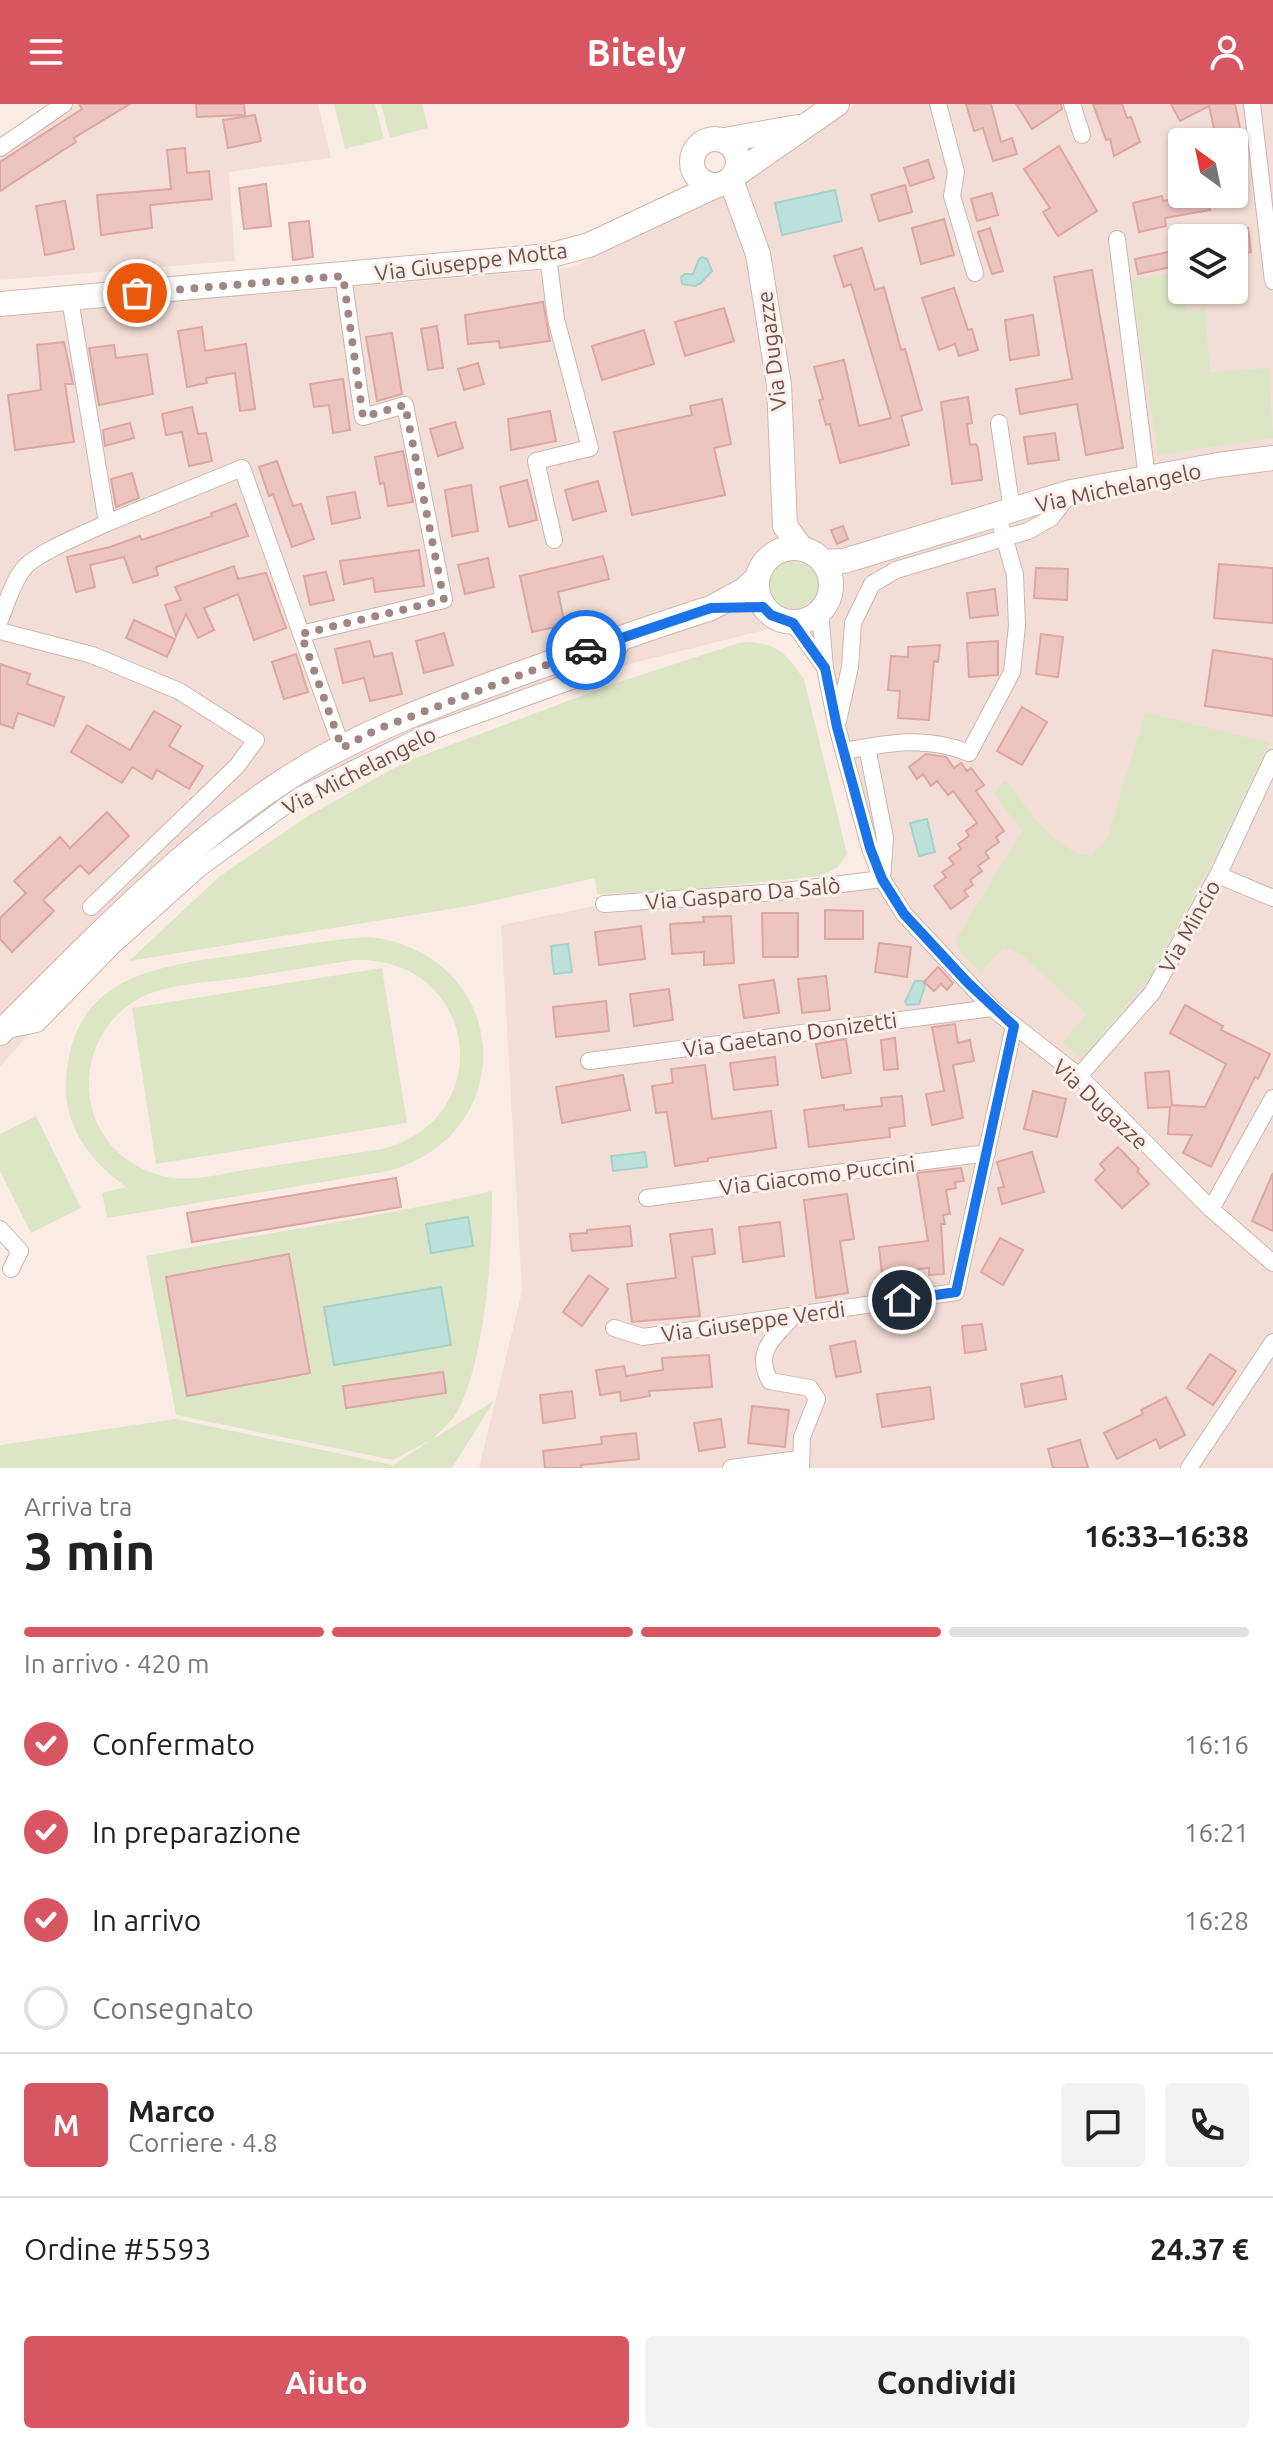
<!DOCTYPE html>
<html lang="it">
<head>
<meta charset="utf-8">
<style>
	:root { --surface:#fff; --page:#f2f2f2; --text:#222; --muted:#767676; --line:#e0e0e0; --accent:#d85661 }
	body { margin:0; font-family:Ubuntu,sans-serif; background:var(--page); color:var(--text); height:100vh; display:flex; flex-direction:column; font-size:30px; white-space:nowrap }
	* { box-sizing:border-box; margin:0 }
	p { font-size:26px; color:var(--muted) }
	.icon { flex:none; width:44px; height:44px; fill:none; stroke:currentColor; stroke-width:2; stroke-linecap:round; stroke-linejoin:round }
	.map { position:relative; height:1364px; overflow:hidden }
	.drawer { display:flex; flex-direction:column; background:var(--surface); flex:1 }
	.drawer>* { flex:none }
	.needle { width:52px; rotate:327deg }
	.tools { position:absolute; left:1168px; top:24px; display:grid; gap:16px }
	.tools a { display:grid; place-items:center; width:80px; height:80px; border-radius:8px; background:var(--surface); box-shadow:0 2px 6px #0004; font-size:40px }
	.pin { position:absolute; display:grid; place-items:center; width:68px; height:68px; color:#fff; margin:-34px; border:4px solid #fff; border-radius:50%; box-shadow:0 2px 8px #0007 }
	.courier { position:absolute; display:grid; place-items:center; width:80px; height:80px; margin:-40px; border:6px solid #1a73e8; border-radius:50%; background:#fff; color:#222; box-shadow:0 2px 10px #0007 }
	.headline em { font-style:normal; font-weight:700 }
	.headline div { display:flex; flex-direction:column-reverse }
	.headline { display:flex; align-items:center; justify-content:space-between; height:136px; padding:0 24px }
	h1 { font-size:52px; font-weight:700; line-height:60px }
	.bar { display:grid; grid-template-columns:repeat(4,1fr); gap:12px 8px; align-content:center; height:96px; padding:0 24px }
	.bar i { height:10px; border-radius:6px; background:var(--line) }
	.bar .current { background:var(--accent) }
	.bar p { grid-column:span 4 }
	.line { display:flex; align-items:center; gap:20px; padding:0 24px; border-top:2px solid var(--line) }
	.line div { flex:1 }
	.round { display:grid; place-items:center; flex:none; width:84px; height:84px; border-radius:8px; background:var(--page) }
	ol { padding:0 24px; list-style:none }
	li { display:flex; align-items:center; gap:24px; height:88px }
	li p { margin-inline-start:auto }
	li .icon { padding:8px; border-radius:50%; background:var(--accent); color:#fff; stroke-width:4 }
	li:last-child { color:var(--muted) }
	li i { width:44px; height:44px; border:4px solid var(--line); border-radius:50% }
	.primary-button { display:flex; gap:16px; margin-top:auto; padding:16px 24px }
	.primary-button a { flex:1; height:92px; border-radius:8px; background:var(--accent); color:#fff; font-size:32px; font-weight:700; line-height:92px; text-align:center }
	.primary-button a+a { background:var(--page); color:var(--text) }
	header { display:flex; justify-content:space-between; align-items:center; height:104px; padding:0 24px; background:var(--accent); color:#fff; font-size:36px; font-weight:700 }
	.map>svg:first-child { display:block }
	.residential { fill:#f3ded7; fill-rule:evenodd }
	.green { fill:#dce6c5; fill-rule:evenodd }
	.water { fill:#bce1db; stroke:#a3d2cb; stroke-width:2 }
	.building { fill:#ecc4c0; stroke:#dda6a2; stroke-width:2 }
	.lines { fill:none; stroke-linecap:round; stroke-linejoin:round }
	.street-casing { stroke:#ccb4b0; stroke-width:18 }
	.secondary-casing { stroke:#d1b5af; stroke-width:26 }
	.street { stroke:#fff; stroke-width:16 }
	.secondary { stroke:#fff; stroke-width:24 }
	.done { stroke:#a08682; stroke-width:8; stroke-dasharray:0 14.4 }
	.route { stroke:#1a73e8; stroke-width:10 }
	.labels { text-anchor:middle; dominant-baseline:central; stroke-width:6; stroke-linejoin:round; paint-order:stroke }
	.street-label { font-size:22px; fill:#704f4d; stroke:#fdf0eb }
</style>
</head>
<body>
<header><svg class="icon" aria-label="menu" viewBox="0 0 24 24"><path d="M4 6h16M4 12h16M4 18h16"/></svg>Bitely<svg class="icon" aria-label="person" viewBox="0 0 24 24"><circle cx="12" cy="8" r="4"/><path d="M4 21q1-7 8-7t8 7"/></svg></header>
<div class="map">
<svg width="1273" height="1364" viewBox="0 0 1273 1364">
	<rect width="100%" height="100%" fill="#faece5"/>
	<g class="residential">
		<polygon points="77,0 318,0 331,54 229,68 235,157 0,176 0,51"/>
		<path d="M856,0H1273V1364H479L522,1187L501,821L604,800L882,775L825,564L793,519L594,569L424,630L245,729L37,920L0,963V213L570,164L700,102ZM1182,38H1234V90H1182ZM1182,134H1234V186H1182Z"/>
	</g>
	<g class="green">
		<polygon points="334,0 375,0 384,35 345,45"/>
		<polygon points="381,0 422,0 428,24 390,34"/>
		<polygon points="1181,169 1182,186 1184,186 1188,208 1205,205 1210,268 1269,264 1273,334 1158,351 1131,175"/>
		<circle cx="794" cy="480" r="24"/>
		<path d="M742,538C776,538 785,548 804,575L847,750L838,763L820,772L673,787L597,790L595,774L469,802L129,857L220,772L308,712L405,658L613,580Z"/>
		<path d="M1145,608L1270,639L1215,752L1152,870L1082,956L1062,939L1086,910L1021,850L1003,844L981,869L961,850L956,835L1022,727L994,690L1005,676C1028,704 1053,747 1091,752L1107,734Z"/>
		<path d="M370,833C511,850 524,1030 388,1067L107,1114L102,1089L126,1083C91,1058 63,1022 66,977C72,866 164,862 250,849C290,843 330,835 370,833ZM355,856C477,852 501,1013 383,1045C337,1052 291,1059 245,1066C220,1070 192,1078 167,1073C133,1066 103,1042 93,1008C79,960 103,907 151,889C179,879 212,878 241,874C279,868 317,862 355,856Z"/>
		<polygon points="382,864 407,1019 156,1060 132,904"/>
		<polygon points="36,1012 81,1104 31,1129 0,1067 0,1030"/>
		<path d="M492,1087C493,1143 485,1266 454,1313C448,1321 439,1328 433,1335L494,1297L452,1364H0V1341L176,1315L393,1361L431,1336L393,1356L176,1311L146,1152C261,1129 378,1114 492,1087Z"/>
	</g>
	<g class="water">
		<polygon points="835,86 842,117 782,131 775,99"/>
		<polygon points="702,153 707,155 712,167 701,179 695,182 682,180 681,173 685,170 693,170 699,155"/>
		<polygon points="927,715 935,748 919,752 910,719"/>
		<polygon points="568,840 572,868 554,870 551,842"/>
		<polygon points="915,877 923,877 925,882 919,900 907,901 905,898"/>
		<polygon points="645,1048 647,1063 613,1067 611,1052"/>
		<polygon points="468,1113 473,1142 431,1149 426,1120"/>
		<polygon points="441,1183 451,1241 334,1261 324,1203"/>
	</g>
	<g class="building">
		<polygon points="79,0 130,0 74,34 76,38 0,87 0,58 82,5"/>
		<polygon points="196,0 244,0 245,11 197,13"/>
		<polygon points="966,0 991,0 1001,38 1012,34 1017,50 993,57 983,24 974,27"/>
		<polygon points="1016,0 1061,0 1062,5 1032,25"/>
		<polygon points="1093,0 1122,0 1127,14 1131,13 1140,38 1114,52 1110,35 1106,36"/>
		<polygon points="1171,0 1235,0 1243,38 1217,38 1209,2 1180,17"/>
		<polygon points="255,11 261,37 228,44 223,16"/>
		<polygon points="1059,42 1097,107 1058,132 1043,108 1050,104 1024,65"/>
		<polygon points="185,44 187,69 209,67 212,95 150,101 152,124 101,131 97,91 171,85 167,46"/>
		<polygon points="928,56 934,74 910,82 904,64"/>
		<polygon points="266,80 271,122 244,125 239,84"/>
		<polygon points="905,81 912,108 879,117 871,91"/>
		<polygon points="992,89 998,111 977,117 971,95"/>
		<polygon points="1206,90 1210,106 1165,114 1166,122 1139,128 1133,99 1162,92 1163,97"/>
		<polygon points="65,97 74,145 45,151 36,102"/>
		<polygon points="944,115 954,151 921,160 912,124"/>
		<polygon points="309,117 313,153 293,156 289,119"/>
		<polygon points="990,124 1003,167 992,170 978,128"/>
		<polygon points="1248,124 1251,148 1234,150 1234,125"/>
		<polygon points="862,144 875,186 884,183 901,246 905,245 922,306 901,312 909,341 840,359 830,320 826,321 819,296 823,295 814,263 844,256 859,322 891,314 851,180 844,183 834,152"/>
		<polygon points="1173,147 1176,162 1138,170 1135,155"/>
		<polygon points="1092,166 1123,344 1086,351 1077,300 1020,310 1016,285 1072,275 1054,173"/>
		<polygon points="954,184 968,226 972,225 978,246 959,252 955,240 939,246 922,194"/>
		<polygon points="543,198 550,237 500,244 499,237 468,240 465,211"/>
		<polygon points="724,204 734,237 685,252 675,218"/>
		<polygon points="1033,211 1039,251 1010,256 1005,216"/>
		<polygon points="437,222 443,264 428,266 421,225"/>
		<polygon points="202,223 205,247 246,240 255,305 240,307 235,269 206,274 207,279 187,283 178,227"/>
		<polygon points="644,226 654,260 602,276 592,242"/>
		<polygon points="392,229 402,290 377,297 366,233"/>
		<polygon points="64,238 73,280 65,280 74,338 15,346 8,291 41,286 37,241"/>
		<polygon points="114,241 116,254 147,250 153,290 99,301 89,244"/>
		<polygon points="478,259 484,280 464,286 458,265"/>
		<polygon points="343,275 350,326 333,329 329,301 314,303 310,280"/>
		<polygon points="968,293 972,319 967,320 970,341 976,340 978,344 982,376 952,380 941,298"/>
		<polygon points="722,295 731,340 714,344 725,391 632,411 614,328 692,311 690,302"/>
		<polygon points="192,303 198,330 206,329 212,357 189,362 182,328 166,331 162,310"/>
		<polygon points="550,307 556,337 511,346 508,315"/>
		<polygon points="455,318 463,344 438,352 430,325"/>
		<polygon points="130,319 134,334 105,342 103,326"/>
		<polygon points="1055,329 1059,356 1028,360 1024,333"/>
		<polygon points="403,347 413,398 388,402 384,379 380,380 375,353"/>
		<polygon points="277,357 293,402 301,400 314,435 292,443 273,390 269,392 259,363"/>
		<polygon points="132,369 139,394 116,403 111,375"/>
		<polygon points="527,376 537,416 509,423 500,383"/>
		<polygon points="598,377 606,407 573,416 565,386"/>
		<polygon points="471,381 478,427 452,432 445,386"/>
		<polygon points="355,388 360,414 332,420 327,393"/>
		<polygon points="236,400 248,432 156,463 158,471 133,479 124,453 90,461 95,483 76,488 67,453 110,443 140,432 142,436 212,412 211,409"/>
		<polygon points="843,422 848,435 837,440 831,426"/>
		<polygon points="419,446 424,482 375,488 373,474 344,480 340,457"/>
		<polygon points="603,452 609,475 558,488 565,521 532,528 520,472"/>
		<polygon points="488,454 494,483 465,490 458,461"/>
		<polygon points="1219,460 1273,464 1273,519 1214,514"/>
		<polygon points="234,462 238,475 266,469 286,524 254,536 238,490 204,504 214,526 198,534 186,510 176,532 165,501 181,496 175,483"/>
		<polygon points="1036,464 1068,465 1067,496 1034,494"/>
		<polygon points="326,468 334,496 310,501 304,472"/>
		<polygon points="995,485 998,511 970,514 967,489"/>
		<polygon points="134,516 175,535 167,553 126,534"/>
		<polygon points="444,529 453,561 424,569 416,537"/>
		<polygon points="1041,530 1063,533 1058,573 1036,570"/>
		<polygon points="370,537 374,553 392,549 402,590 370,597 364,574 343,579 335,545"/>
		<polygon points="998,537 998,571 969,573 967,539"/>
		<polygon points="940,541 938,558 934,557 929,616 898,614 900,587 888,586 891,552 908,553 908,543"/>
		<polygon points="1213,546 1273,555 1273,612 1205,602"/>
		<polygon points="296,550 308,588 284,595 272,558"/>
		<polygon points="0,560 30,570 27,580 64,593 54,622 18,609 13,624 0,620"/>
		<polygon points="1022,603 1047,618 1022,661 997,647"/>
		<polygon points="154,607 181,622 169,642 203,662 189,685 157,666 152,675 132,663 122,679 71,648 87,621 130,646"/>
		<polygon points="926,650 946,653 954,664 961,659 967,667 971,664 984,681 976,687 1004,727 996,733 999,738 985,748 989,754 978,762 982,767 970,776 973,781 964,787 968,792 951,805 934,782 946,773 942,768 954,760 949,754 961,745 958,740 969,732 966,727 977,719 953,687 948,691 937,677 931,682 923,670 917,675 909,663"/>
		<polygon points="107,708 129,732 89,770 80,761 43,796 54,807 12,848 0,835 0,814 26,789 14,777 60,733 70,744"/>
		<polygon points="825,806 863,807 863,835 825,835"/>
		<polygon points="762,809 798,809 798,853 763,853"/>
		<polygon points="731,812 734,859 704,861 704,848 672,850 670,820 704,818 703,813"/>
		<polygon points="641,822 645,855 599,861 595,828"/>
		<polygon points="879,839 911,843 907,873 875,868"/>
		<polygon points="938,863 953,879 947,886 941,880 934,887 924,878"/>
		<polygon points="826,872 830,906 802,909 798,875"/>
		<polygon points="774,876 779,909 744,914 739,881"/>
		<polygon points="669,885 673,916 634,922 630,890"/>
		<polygon points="606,897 609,927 556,933 553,903"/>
		<polygon points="1185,901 1223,922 1221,926 1270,950 1258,975 1255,973 1211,1063 1183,1049 1192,1031 1168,1030 1170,1003 1148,1004 1145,969 1169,967 1172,1001 1205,1003 1226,960 1170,929"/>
		<polygon points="955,920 958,939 970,936 974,957 953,961 963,1014 932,1021 926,990 944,987 932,923"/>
		<polygon points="895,934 898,965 884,966 881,936"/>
		<polygon points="846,935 851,969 822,974 816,940"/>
		<polygon points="775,953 778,981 734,986 730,959"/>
		<polygon points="705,961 712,1015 771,1007 776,1044 708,1054 708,1057 675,1062 667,1008 656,1009 652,982 673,979 671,965"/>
		<polygon points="623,971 630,1006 562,1019 556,983"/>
		<polygon points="1033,987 1066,995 1057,1033 1024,1025"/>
		<polygon points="902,992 905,1022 889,1024 890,1033 809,1043 804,1006 844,1001 844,1006 882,1002 881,994"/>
		<polygon points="1118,1043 1139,1065 1137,1067 1149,1080 1122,1104 1095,1076 1105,1066 1100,1060"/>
		<polygon points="1032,1048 1044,1088 1002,1100 998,1084 1004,1083 997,1058"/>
		<polygon points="961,1064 964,1077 955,1078 956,1084 946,1086 950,1110 943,1111 945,1120 941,1120 944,1170 929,1171 929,1164 882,1170 879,1143 928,1137 917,1069"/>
		<polygon points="1273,1069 1273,1127 1252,1117"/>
		<polygon points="396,1074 401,1103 192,1138 187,1109"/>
		<polygon points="847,1090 854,1135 840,1137 848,1189 816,1194 804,1096"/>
		<polygon points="780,1118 784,1152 743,1158 739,1123"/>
		<polygon points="630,1122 632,1142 572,1147 570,1130 587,1129 587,1126"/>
		<polygon points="712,1125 715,1150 692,1153 700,1212 632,1218 627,1180 676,1174 670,1130"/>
		<polygon points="1000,1134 1023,1146 1003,1181 981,1168"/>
		<polygon points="289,1150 310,1269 187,1292 166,1173"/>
		<polygon points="589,1171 608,1185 582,1222 563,1208"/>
		<polygon points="982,1220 986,1246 965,1249 962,1222"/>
		<polygon points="855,1237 861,1268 836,1273 830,1242"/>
		<polygon points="1210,1250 1236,1267 1213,1301 1187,1284"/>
		<polygon points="709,1251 712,1283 649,1287 650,1292 621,1297 620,1288 600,1291 596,1266 624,1262 626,1272 663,1266 662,1254"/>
		<polygon points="443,1268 446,1289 346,1304 343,1282"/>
		<polygon points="1062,1272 1066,1295 1025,1303 1021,1280"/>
		<polygon points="930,1283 934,1315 882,1323 877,1290"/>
		<polygon points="572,1287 575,1314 543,1319 540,1291"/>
		<polygon points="1166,1293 1185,1331 1160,1344 1156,1335 1117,1355 1104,1329 1143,1310 1141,1306"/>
		<polygon points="752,1302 789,1306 785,1343 748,1339"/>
		<polygon points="721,1315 725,1343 699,1347 694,1319"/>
		<polygon points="636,1329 639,1355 581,1361 581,1364 545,1364 543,1347 602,1340 601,1333"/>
		<polygon points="1080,1336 1088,1364 1053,1364 1048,1345"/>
	</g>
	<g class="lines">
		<g class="street-casing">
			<g id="street">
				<polyline points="938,0 956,68 952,92 975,169"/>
				<polyline points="1072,0 1082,31"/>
				<polyline points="1252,0 1273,177"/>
				<polyline points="0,44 64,0"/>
				<polyline points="1117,135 1147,374"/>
				<polyline points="548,152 556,215 590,344 536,357 554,436"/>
				<polyline points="70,195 107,419 242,364 342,644"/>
				<polyline points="999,319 1012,407"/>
				<polyline points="820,508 825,564 837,623 870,744 882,775 904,810 992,904 1079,972 1211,1105 1273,1159"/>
				<path d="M0,516C7,499 12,479 24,464C38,448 86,429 107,419"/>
				<polyline points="793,519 824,562"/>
				<polyline points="0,527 92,551 179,587 256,636 237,662 91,803"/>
				<polyline points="301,530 444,496 405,301 363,313 343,172"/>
				<polyline points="838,617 850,563 853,519 872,480 896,466 1028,427 1051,414 1071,388"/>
				<path d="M844,647C887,639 926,631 969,649L1012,568L1017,522L1015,471L998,411"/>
				<polyline points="1218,771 1273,794"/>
				<polyline points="604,800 777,788 882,775 885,734 867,643"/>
				<polyline points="3,927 37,920 114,841 200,764 299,692 424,630 594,569 611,557 626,532"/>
				<polyline points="589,957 992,904"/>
				<polyline points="1079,972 1152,889 1218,771 1273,654"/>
				<polyline points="647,1094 987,1049"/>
				<polyline points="1211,1105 1273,994"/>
				<polyline points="0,1125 20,1147 11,1165"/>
				<path d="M794,1211C775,1233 753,1247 770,1277L810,1284L817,1295L802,1333L801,1364"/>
				<polyline points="614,1224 643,1233 956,1188 1014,922"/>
				<polyline points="731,1364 799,1355"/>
				<polyline points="1189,1364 1273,1238"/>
			</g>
		</g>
		<g class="secondary-casing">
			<g id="secondary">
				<circle cx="715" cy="58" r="23"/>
				<polyline points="725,36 798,23"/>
				<polyline points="735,71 837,0"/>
				<polyline points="731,76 758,150 779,281 785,422 801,444"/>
				<polyline points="0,200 548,152 589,141 715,82"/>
				<circle cx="794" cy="481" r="37"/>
				<polyline points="823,458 844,457 1071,388 1218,361 1273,354"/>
				<path d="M0,929C90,839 178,746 285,676C356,630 437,600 516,571C581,548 645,525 711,504L744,486L757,474"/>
			</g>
		</g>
		<use href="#street" class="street"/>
		<use href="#secondary" class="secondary"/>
	</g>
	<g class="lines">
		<polyline class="done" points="137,189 343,172 363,313 405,301 444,496 301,530 342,644 378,625 586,546"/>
		<polyline class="route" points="586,546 711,504 763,503 771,511 793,519 825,564 837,623 870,744 882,775 904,810 968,879 1014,922 956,1188 902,1196"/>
	</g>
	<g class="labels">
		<g class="street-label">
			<text transform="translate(471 157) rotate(-7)">Via Giuseppe Motta</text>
			<text transform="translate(771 247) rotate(-97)">Via Dugazze</text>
			<text transform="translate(1118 383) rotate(-12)">Via Michelangelo</text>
			<text transform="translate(359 666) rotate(-27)">Via Michelangelo</text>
			<text transform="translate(743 789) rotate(-5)">Via Gasparo Da Salò</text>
			<text transform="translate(1189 822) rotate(-61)">Via Mincio</text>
			<text transform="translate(790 930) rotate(-8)">Via Gaetano Donizetti</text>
			<text transform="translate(1101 1000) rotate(43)">Via Dugazze</text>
			<text transform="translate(817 1071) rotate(-7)">Via Giacomo Puccini</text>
			<text transform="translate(753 1217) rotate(-8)">Via Giuseppe Verdi</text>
		</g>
	</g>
</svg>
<div class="tools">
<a><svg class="needle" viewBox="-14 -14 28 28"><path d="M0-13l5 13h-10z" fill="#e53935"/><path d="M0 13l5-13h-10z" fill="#767676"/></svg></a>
<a><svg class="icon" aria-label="layers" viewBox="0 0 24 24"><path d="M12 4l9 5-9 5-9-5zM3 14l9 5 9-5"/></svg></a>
</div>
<div class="pin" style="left:137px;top:189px;background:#ea580c"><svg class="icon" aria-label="bag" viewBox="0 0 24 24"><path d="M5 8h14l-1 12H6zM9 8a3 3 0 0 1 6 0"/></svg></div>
<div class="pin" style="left:902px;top:1196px;background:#1f2937"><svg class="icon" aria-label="home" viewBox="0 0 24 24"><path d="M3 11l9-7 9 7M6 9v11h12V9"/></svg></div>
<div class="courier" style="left:586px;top:546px"><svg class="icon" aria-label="car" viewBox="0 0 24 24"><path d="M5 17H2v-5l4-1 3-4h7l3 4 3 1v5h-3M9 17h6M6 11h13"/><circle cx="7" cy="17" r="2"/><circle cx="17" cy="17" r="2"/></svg></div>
</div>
<section class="drawer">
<div class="headline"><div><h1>3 min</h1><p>Arriva tra</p></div><em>16:33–16:38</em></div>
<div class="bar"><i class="current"></i><i class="current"></i><i class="current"></i><i></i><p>In arrivo · 420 m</p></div>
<ol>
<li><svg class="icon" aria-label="check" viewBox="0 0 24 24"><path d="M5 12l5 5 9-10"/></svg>Confermato<p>16:16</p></li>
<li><svg class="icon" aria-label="check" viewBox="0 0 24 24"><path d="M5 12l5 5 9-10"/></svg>In preparazione<p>16:21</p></li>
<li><svg class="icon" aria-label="check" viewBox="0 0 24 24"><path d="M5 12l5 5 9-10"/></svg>In arrivo<p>16:28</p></li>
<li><i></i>Consegnato</li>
</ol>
<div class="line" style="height:144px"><b class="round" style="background:var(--accent);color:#fff">M</b><div><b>Marco</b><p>Corriere · 4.8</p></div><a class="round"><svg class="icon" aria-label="chat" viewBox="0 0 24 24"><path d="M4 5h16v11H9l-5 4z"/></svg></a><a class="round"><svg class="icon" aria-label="phone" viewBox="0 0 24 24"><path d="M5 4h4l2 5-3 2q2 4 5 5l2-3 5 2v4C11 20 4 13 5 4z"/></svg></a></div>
<div class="line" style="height:104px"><div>Ordine #5593</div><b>24.37 €</b></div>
<div class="primary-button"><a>Aiuto</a><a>Condividi</a></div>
</section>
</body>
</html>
